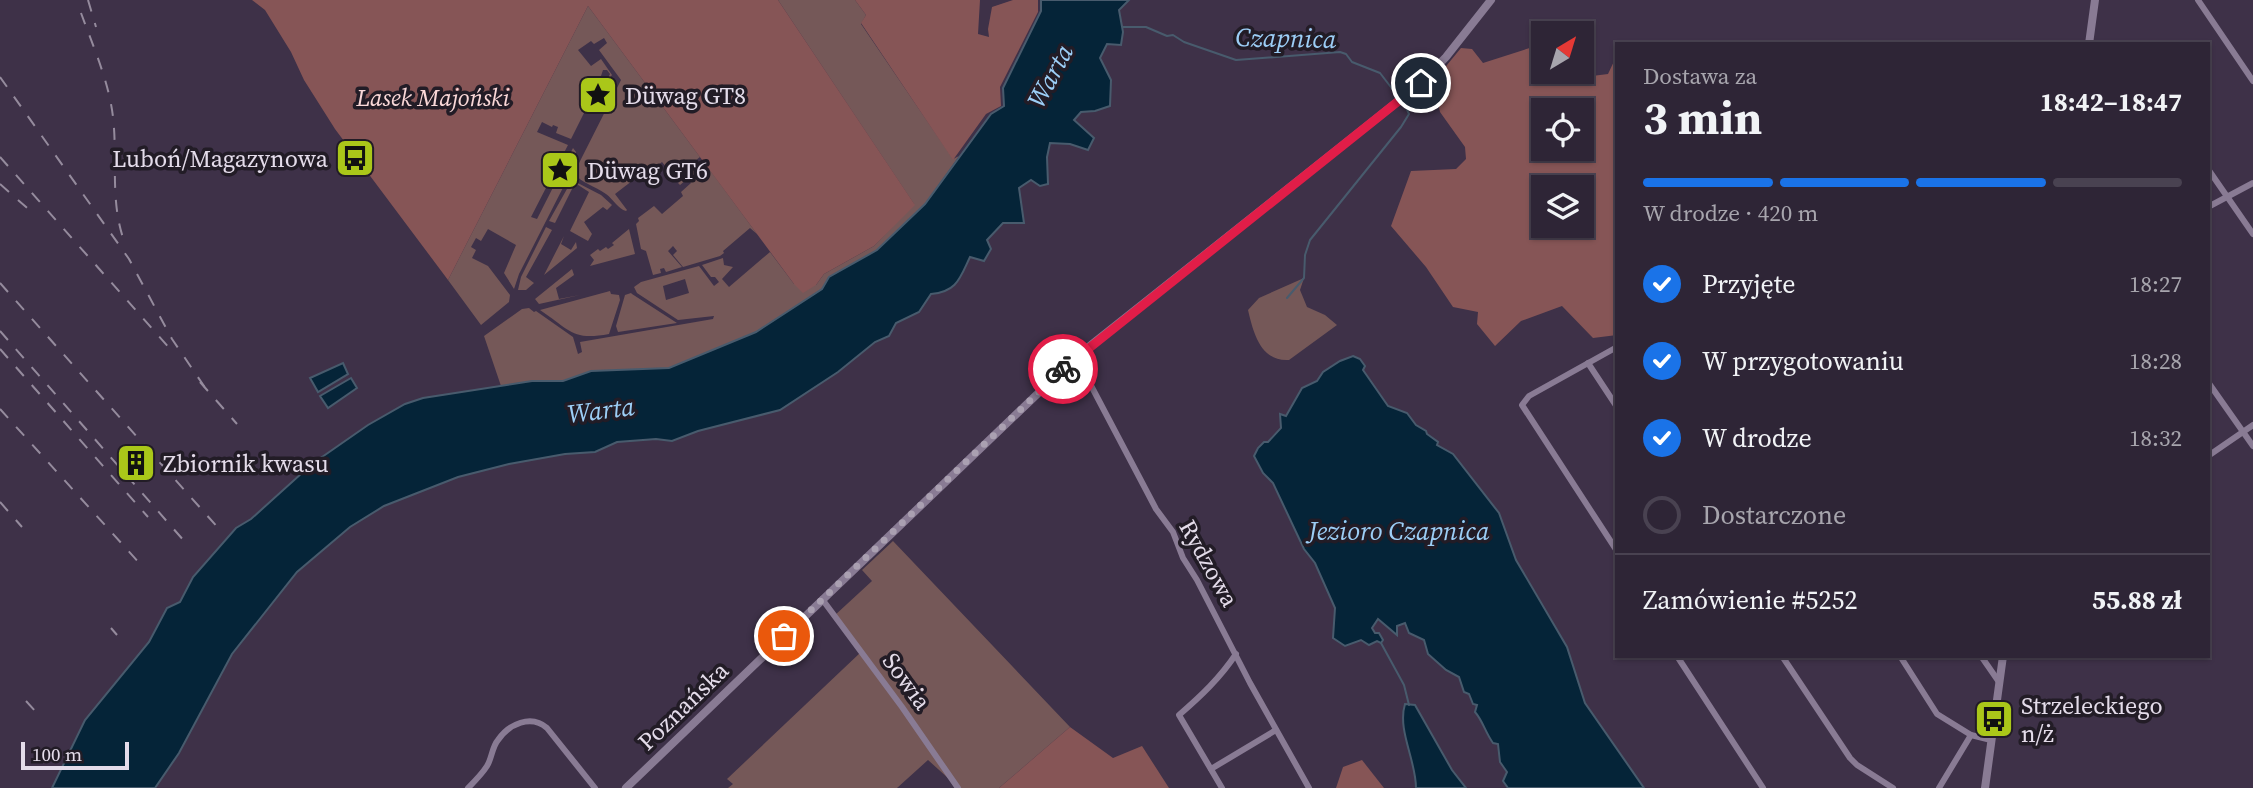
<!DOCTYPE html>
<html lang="pl">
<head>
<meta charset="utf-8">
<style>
	:root { --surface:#2e2536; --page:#3a3142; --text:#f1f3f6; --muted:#a7a5ad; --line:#494251; --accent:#1a73e8 }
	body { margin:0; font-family:"Source Serif 4",serif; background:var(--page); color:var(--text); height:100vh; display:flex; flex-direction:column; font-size:26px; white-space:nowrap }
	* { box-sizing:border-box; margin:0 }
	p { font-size:23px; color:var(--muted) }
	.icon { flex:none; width:38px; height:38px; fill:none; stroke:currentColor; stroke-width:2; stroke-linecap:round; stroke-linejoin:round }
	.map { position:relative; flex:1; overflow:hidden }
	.drawer { position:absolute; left:1615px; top:42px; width:595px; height:616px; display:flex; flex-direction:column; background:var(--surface); border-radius:0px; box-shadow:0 2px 5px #0004,0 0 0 2px var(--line) }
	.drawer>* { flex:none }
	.needle { width:46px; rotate:38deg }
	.controls { position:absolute; left:1531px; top:21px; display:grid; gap:14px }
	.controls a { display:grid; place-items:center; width:63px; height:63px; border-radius:0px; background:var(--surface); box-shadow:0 2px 5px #0004,0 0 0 2px var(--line); font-size:35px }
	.scale { position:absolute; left:21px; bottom:18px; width:108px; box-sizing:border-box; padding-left:7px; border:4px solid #e4dcea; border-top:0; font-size:19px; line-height:24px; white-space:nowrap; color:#e4dcea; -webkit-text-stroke:5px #221c26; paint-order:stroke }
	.pin { position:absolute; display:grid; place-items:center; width:60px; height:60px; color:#fff; margin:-30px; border:4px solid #fff; border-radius:50%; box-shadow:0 2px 7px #0007 }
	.courier { position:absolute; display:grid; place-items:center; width:70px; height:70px; margin:-35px; border:5px solid #e11d48; border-radius:50%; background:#fff; color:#222; box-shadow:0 2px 9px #0007 }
	.headline em { font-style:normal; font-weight:700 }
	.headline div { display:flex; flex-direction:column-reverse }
	.headline { display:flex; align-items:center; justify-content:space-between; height:119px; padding:0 28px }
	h1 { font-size:46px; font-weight:700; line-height:52px }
	.bar { display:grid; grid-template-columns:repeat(4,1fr); gap:10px 7px; align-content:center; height:84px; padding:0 28px }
	.bar i { height:9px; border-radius:5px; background:var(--line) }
	.bar .active { background:var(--accent) }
	.bar p { grid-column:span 4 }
	.line { display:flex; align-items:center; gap:18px; padding:0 28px; border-top:2px solid var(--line) }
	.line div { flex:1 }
	ol { padding:0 28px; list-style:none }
	li { display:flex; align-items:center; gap:21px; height:77px }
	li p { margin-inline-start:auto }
	li .icon { padding:7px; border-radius:50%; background:var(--accent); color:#fff; stroke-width:4 }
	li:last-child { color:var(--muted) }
	li i { width:38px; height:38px; border:4px solid var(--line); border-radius:50% }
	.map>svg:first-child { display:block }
	.green { fill:#755858; fill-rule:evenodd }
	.forest { fill:#865556; fill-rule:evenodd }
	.water { fill:#052438; stroke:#485b6d; stroke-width:2 }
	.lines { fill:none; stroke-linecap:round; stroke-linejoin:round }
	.stream { stroke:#485b6d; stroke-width:2 }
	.minor { stroke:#897b94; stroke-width:6 }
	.tertiary { stroke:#897b94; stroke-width:8 }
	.rail { stroke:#958b9d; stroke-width:2; stroke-dasharray:12 12; stroke-linecap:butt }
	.done { stroke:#aaa0b1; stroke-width:7; stroke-dasharray:0 12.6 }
	.route { stroke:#e11d48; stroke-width:9 }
	.labels { text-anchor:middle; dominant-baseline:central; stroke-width:7; stroke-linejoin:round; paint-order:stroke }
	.poi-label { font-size:24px; fill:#e4dcea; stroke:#221c26; text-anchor:start }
	.park-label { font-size:24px; font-style:italic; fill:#fad8d8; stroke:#221c26 }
	.street-label { font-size:24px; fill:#e4dcea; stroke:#221c26 }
	.water-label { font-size:26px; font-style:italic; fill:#9ccef6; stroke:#221c26 }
</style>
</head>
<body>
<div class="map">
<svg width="2253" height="788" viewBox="0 0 2253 788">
	<rect width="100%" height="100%" fill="#3e3148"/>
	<g class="green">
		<path d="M778,0H855L866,15L861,24L953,159L959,156L925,204L877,250L829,277L822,289L756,332L669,368L591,371L563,381H532L501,386L484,336L522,309L529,308L534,312L536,311L573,337L578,354L582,352L580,342L713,319L714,316L678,320L637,293L634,287L641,282L699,266L714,286L719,282L715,277H711L702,265L723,258L724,265L733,267L722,279L729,287L770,252L794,284L816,285L824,274L874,246L914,204ZM685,279L689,293L666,300L663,286Z"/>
		<path d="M588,6L700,157L674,177L662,162L644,176L641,174L615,194L627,210L626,211C618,209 614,200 606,194C595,186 581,183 574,173L621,80L599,50L607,43L604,38L594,44L591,41L578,50L591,66L601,59L612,75L606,82L610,74L607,70H603L598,85L571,139L556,133L558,127L553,125L552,127L542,122L537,132L568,145L531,217L537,219L573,148L576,152L572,170L519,274L514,289L504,273L516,245L488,229L481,241L476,238L471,247L476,250L472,258L488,266L510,295L509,302L481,325L448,280Z"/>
		<polygon points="704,162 757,234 750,228 723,251 724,253 720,256 683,267 673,255 677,251 673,246 668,251 682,267 666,272 664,268 660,269 661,273 653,275 646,251 641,249 636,224 639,221 638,218 654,206 662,214 683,196 681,192 691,183 687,179 680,185 678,183"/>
		<polygon points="572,180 601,195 612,205 607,210 603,207 584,222 592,234 588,241 570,231 589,192 575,183 555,223 549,221"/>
		<polygon points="546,227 552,230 526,277 534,283 526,290 518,290 521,277"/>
		<polygon points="629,229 635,254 590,266 594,260 590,255 598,249 600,251 606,247 608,249 614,245 612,243"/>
		<polygon points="564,236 561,244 571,250 576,242 577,248 544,275"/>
		<polygon points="572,269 574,275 556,288 559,299 580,295 539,304 535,299"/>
		<path d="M1304,278L1300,290L1307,307L1325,315L1337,325L1289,360C1260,362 1253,331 1248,310L1259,298Z"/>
		<path d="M610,291L611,294L619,295L620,300L609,334C572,341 570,330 540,310Z"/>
		<polygon points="631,293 632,294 677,323 618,332 616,326 625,295"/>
		<polygon points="893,541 1070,727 999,788 959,788 928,760 897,788 728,788 733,784 727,779 861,652 834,616 872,581 862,570"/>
	</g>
	<g class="forest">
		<polygon points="252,0 778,0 915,205 874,246 824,274 816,285 803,293 794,284 588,6 448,280 335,129 304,80 291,52 265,10"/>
		<polygon points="855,0 980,0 978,34 989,37 988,29 992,7 1013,0 1038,0 1038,12 1000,87 1001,106 986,114 953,160 861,23 866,15"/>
		<path d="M1539,45H1543L1544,72H1582V56L1584,58V77L1608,74L1617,55V335L1593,338L1562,306L1521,321L1495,346L1477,324L1478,312L1453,307L1426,267L1391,226L1411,171L1456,169L1466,159L1465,147L1440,112L1433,82L1461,48L1472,49L1483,63ZM1582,110V149H1544V110ZM1544,187H1582V226H1544Z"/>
		<polygon points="1070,727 1113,758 1142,746 1169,788 999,788"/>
		<polygon points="1362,760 1384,788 1336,788 1343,767"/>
	</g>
	<g class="water">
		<path d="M1041,0H1129L1119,10L1123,32L1121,45L1107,44L1100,58L1111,80L1110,106L1095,111L1081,112L1074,120L1094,138L1088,150L1070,144L1050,143L1047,157L1048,184L1040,186L1031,180L1019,188L1024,223H1003L987,240L991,249L984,261L970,257C960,278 957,292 931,294L919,312L896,323L889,336L875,342L838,372L780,410L698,431L672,441L656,439L617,442L595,452L565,454L509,464L458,477L384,506L350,527L297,572L232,654L179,753L155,788H52L85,720L149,642L167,608L180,602L193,577L236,528L251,519L312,464L368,425L405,404L423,398L532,381H563L591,371L669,368L756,332L822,289L829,277L877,250L925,204L991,114L1004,106L1003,88L1041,11Z"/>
		<path d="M1353,356L1360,359L1365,366L1363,370L1388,406L1407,413L1416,425L1426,431L1427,434L1438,442L1437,445L1453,454L1499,513L1516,560L1567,647L1585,703L1644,788H1508L1503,781L1507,772L1500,762L1498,744L1493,743C1485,732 1483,721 1475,712L1477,705L1473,704L1469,694L1464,692L1459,677L1446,670L1428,654L1424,640L1409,633L1405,623L1397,626V635L1378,619L1372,628L1375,633H1379L1383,640L1381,643L1377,641L1369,645L1361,640L1345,646L1333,638L1335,608L1315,563L1304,549L1273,483L1263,473L1254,456L1258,448L1264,442H1268L1281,428L1280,414L1286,416L1302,388L1317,381L1323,372L1340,361Z"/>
		<polygon points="343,363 348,374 318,392 310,378"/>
		<polygon points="351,378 357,388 328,408 320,396"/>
		<path d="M1405,704L1415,705L1452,770L1466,788H1416C1416,760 1397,730 1405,704Z"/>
	</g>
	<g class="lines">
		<g class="stream">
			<polyline points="1123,27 1146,27 1167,36 1173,35 1184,42 1236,60 1340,52 1346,54 1352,62 1380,73 1397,95"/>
			<polyline points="1287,298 1304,278 1305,255 1310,240 1401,127 1409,114 1405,105"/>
			<polyline points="1381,643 1404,685 1409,705"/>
		</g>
		<g class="minor">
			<polyline points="2198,0 2253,81"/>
			<polyline points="2208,169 2253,234"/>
			<polyline points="2208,207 2253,183"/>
			<polyline points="1617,347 1529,396 1522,405 1617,551"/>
			<polyline points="1076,357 1156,509 1173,532 1183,558 1197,580 1250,683 1309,788"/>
			<polyline points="1588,363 1617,407"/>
			<polyline points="2208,382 2253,446"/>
			<polyline points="2208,456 2253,425"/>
			<polyline points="822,599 902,707 958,788"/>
			<polyline points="1677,656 1763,788"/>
			<polyline points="1782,656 1850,758 1857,765 1893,788"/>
			<polyline points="1900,656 1937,714 1971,735 1991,740"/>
			<polyline points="1981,656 1999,682"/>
			<polyline points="1211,769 1276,730"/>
			<path d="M468,788C475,781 482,774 487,766C492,758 492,747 498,740C509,724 531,714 547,728L595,788"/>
			<path d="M1222,788L1179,715C1201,696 1220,678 1236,654"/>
			<polyline points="1939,788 1971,735"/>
		</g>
		<g class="tertiary">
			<polyline points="2089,44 2095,0"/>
			<polyline points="626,788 1076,357 1421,83 1446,57 1491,0"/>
			<polyline points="1985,788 2003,656"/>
		</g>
		<g class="rail">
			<polyline points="88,0 96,27"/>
			<path d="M81,13C93,46 109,82 113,117C118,161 109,204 126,246"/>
			<polyline points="0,77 129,259 172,339 206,389"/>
			<polyline points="0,157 172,351"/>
			<polyline points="0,184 35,215"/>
			<polyline points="0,283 220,530"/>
			<polyline points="0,331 185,542"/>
			<polyline points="0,349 148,517"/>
			<polyline points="200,382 237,424"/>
			<polyline points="0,409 142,566"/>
			<polyline points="0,502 22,527"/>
			<polyline points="111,628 117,635"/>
			<polyline points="26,701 37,713"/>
		</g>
	</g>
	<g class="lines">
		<polyline class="done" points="784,636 1063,369"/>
		<polyline class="route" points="1063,369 1421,83"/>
	</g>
	<defs>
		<g id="sight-square" transform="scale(2.0125)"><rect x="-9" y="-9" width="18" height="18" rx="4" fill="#aac719" stroke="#221c26"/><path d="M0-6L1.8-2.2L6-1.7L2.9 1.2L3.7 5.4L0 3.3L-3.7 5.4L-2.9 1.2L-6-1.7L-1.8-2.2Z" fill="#111"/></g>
		<g id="bus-square" transform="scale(2.0125)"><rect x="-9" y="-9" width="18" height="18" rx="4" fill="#aac719" stroke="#221c26"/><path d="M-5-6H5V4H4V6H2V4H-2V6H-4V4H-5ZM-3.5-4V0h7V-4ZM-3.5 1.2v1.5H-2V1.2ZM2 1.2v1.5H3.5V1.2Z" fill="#111"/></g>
		<g id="building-square" transform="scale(2.0125)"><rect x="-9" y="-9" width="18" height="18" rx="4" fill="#aac719" stroke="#221c26"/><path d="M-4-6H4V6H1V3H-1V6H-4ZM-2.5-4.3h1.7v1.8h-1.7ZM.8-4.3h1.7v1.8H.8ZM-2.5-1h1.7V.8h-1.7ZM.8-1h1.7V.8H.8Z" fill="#111"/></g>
	</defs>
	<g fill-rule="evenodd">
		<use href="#sight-square" x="598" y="95"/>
		<use href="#bus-square" x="355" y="158"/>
		<use href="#sight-square" x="560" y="170"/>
		<use href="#building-square" x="136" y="463"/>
		<use href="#bus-square" x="1994" y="719"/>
	</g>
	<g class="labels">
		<g class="poi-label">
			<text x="625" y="95">Düwag GT8</text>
			<text x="328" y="158" text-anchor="end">Luboń/Magazynowa</text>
			<text x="587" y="170">Düwag GT6</text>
			<text x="163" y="463">Zbiornik kwasu</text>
			<text x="2021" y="705">Strzeleckiego<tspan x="2021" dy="28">n/ż</tspan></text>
		</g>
		<g class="park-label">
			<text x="433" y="97">Lasek Majoński</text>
		</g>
		<g class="street-label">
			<text transform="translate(1209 563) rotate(61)">Rydzowa</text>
			<text transform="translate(907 681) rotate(54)">Sowia</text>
			<text transform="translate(683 706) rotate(-44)">Poznańska</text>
		</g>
		<g class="water-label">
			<text transform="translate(1286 38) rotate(1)">Czapnica</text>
			<text transform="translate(1050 76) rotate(-62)">Warta</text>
			<text transform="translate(601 410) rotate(-7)">Warta</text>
			<text x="1399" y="531">Jezioro Czapnica</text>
		</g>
	</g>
</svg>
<div class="controls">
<a><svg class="needle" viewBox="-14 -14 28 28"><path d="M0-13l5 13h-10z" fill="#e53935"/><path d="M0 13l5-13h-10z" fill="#a7a5ad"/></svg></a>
<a><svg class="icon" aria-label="locate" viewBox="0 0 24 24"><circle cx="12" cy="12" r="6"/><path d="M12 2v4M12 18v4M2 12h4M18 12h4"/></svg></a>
<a><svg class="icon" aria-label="layers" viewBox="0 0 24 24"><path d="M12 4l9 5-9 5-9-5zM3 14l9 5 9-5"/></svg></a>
</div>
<div class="scale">100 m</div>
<div class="pin" style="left:784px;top:636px;background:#ea580c"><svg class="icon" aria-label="bag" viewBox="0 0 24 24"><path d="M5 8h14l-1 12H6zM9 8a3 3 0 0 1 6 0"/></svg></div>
<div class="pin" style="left:1421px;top:83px;background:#1f2937"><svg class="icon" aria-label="home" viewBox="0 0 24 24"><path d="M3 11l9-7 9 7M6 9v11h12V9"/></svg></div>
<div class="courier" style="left:1063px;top:369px"><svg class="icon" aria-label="bike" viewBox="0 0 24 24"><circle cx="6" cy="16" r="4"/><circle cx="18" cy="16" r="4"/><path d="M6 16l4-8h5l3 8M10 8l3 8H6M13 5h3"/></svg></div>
<section class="drawer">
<div class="headline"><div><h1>3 min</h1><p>Dostawa za</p></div><em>18:42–18:47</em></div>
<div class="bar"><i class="active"></i><i class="active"></i><i class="active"></i><i></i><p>W drodze · 420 m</p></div>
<ol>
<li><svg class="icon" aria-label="check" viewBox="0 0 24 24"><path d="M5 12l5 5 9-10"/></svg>Przyjęte<p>18:27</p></li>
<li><svg class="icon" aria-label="check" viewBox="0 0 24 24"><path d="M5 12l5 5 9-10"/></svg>W przygotowaniu<p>18:28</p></li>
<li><svg class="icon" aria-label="check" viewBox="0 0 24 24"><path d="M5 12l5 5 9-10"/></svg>W drodze<p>18:32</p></li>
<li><i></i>Dostarczone</li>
</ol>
<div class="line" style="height:91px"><div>Zamówienie #5252</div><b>55.88 zł</b></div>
</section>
</div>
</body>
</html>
